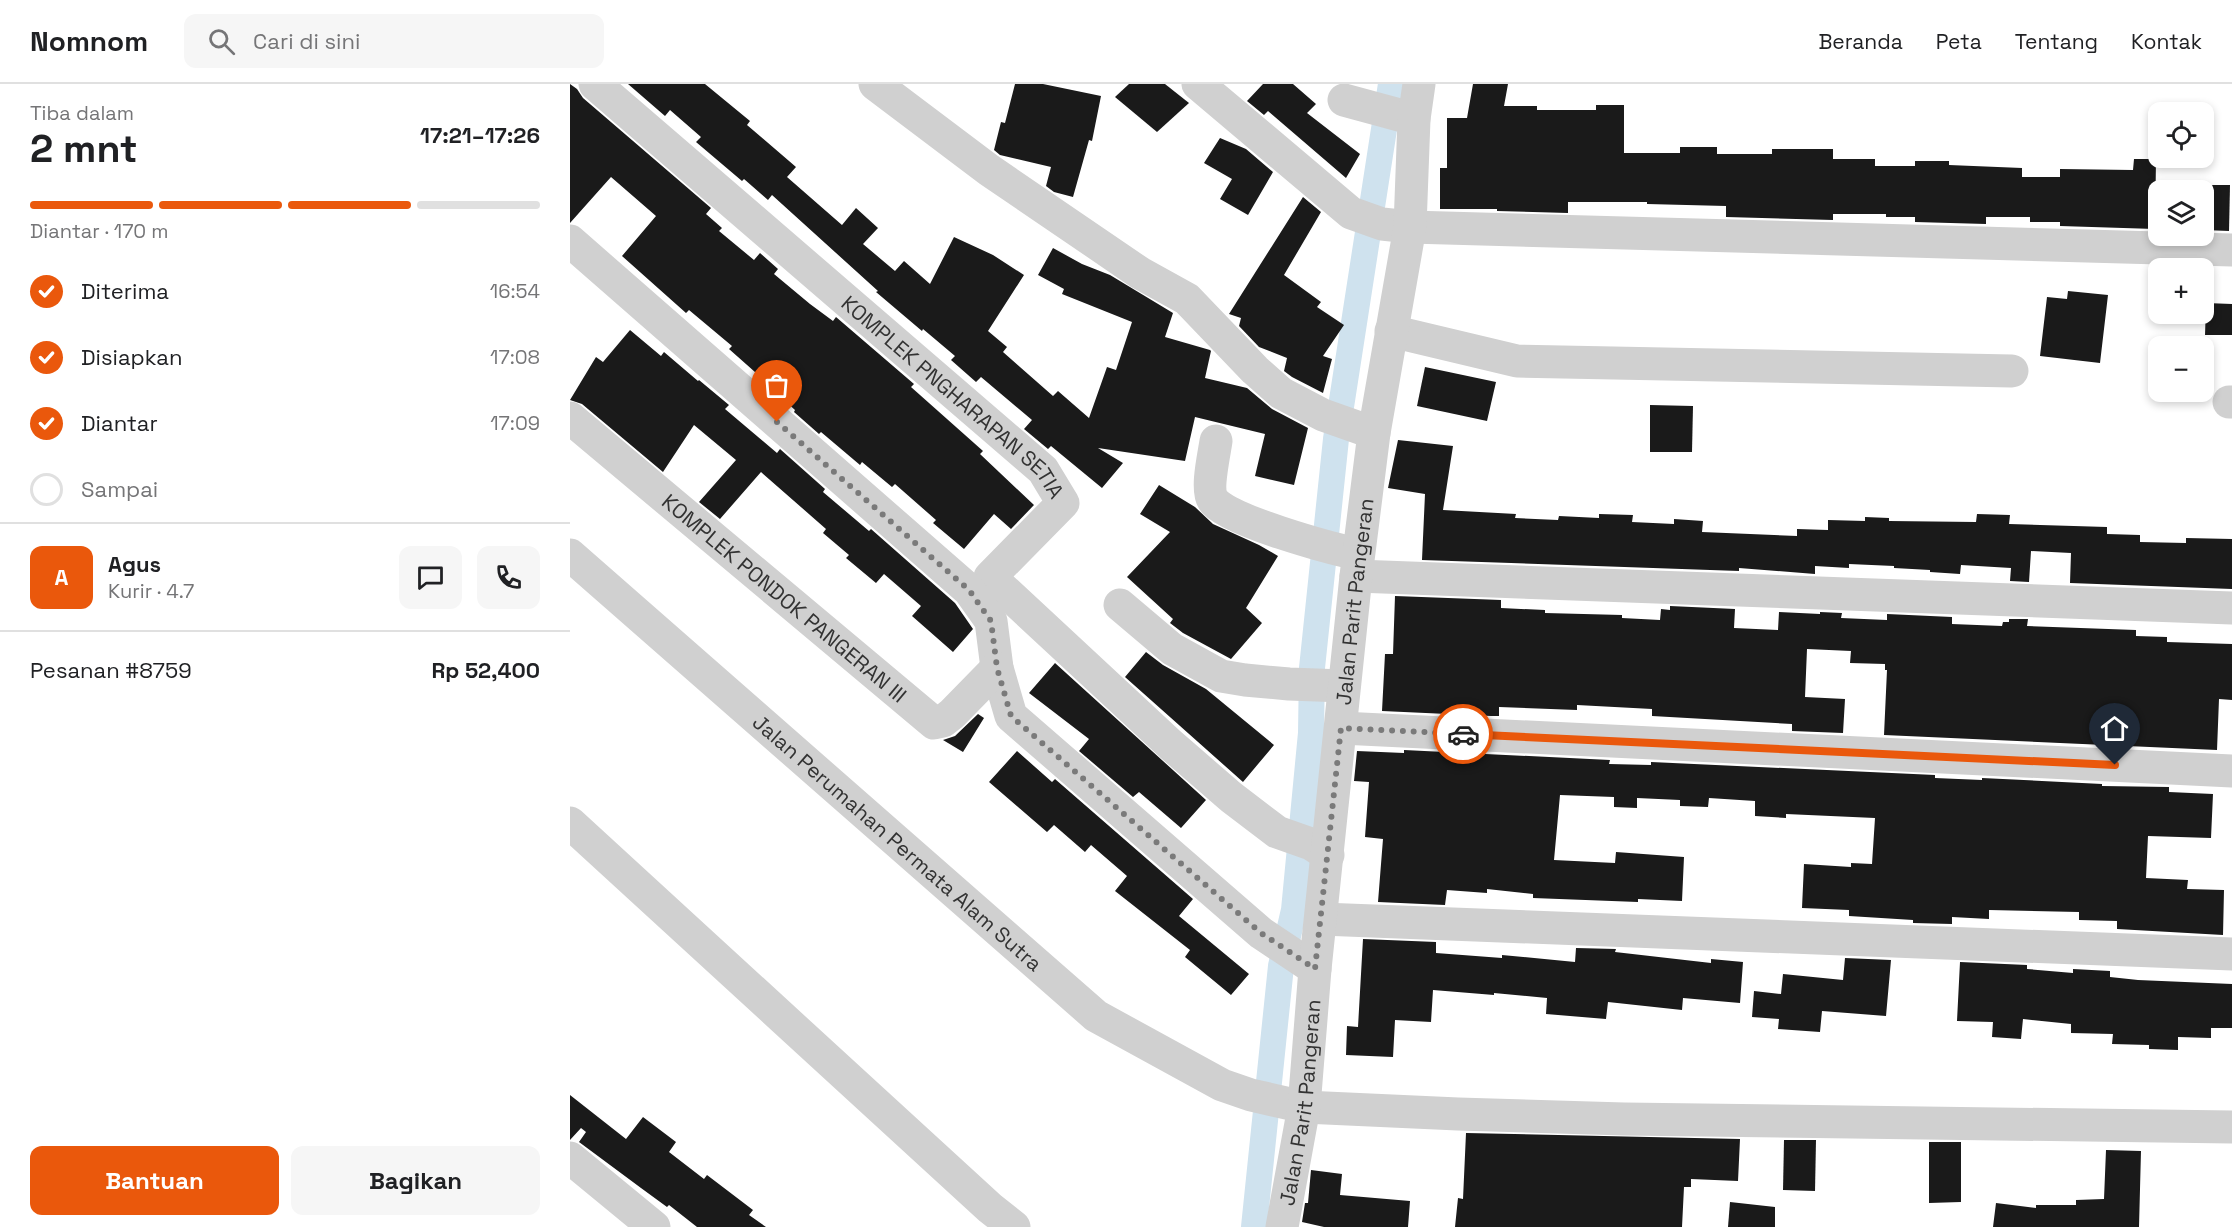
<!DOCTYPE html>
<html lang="id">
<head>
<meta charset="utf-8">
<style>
	:root { --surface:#fff; --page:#f6f6f6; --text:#202124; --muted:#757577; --line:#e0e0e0; --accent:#ea580c }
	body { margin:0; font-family:"Space Grotesk",sans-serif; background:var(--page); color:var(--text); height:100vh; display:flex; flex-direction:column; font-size:22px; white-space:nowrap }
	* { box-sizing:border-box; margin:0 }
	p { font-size:20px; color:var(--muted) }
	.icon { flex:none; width:33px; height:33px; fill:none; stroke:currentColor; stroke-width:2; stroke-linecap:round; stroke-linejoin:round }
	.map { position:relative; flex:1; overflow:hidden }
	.panel { display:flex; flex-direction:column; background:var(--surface); width:570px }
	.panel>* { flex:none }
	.tools { position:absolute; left:1578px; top:18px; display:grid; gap:12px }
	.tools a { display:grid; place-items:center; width:66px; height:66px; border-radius:12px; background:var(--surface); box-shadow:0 3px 9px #0003; font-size:30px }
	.pin { position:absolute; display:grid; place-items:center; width:51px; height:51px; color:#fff; margin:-62px -26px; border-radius:50% 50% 50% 0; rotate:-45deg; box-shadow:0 0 6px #0007 }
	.pin .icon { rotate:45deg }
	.courier { position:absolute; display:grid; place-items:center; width:60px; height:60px; margin:-30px; border:4px solid #ea580c; border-radius:50%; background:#fff; color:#222; box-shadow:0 2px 8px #0007 }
	.head em { font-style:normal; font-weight:700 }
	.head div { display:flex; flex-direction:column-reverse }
	.head { display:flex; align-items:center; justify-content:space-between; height:102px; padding:0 30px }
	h1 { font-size:39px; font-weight:700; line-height:45px }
	.bar { display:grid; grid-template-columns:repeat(4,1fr); gap:9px 6px; align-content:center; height:72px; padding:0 30px }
	.bar i { height:8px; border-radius:4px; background:var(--line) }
	.bar .selected { background:var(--accent) }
	.bar p { grid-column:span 4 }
	.line { display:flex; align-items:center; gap:15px; padding:0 30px; border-top:2px solid var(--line) }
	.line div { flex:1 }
	.round { display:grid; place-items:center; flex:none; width:63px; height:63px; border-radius:12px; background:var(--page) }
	ol { padding:0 30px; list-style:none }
	li { display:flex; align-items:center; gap:18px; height:66px }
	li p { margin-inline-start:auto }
	li .icon { padding:6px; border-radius:50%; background:var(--accent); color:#fff; stroke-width:4 }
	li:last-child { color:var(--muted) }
	li i { width:33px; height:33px; border:3px solid var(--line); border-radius:50% }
	.action { display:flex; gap:12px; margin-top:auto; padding:12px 30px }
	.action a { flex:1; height:69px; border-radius:12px; background:var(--accent); color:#fff; font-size:24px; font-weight:700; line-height:69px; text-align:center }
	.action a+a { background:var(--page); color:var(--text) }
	header { display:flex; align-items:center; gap:36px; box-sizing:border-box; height:84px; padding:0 30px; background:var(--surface); border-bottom:2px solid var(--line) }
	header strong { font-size:28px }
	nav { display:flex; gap:33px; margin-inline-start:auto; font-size:21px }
	.search { width:420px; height:54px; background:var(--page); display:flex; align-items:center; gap:15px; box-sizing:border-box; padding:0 21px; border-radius:12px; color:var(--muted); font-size:22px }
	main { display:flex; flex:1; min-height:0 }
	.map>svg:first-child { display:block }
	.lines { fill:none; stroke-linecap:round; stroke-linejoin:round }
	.canal { stroke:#cfe2ee; stroke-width:26 }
	.building { fill:#1a1a1a }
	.minor { stroke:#d0d0d0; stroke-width:33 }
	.done { stroke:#7a7a7a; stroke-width:6; stroke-dasharray:0 10.8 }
	.route { stroke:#ea580c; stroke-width:8 }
	.labels { text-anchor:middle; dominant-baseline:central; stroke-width:6; stroke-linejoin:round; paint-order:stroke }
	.street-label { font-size:21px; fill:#333; stroke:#fff }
</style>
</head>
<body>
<header>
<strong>Nomnom</strong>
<div class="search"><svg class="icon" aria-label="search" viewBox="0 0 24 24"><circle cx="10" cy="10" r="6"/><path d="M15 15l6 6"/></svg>Cari di sini</div>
<nav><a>Beranda</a><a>Peta</a><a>Tentang</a><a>Kontak</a></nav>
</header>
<main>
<section class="panel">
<div class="head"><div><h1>2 mnt</h1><p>Tiba dalam</p></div><em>17:21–17:26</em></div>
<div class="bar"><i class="selected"></i><i class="selected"></i><i class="selected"></i><i></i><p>Diantar · 170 m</p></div>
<ol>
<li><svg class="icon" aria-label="check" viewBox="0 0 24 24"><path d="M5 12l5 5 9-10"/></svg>Diterima<p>16:54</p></li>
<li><svg class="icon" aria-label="check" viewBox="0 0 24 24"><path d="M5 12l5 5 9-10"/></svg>Disiapkan<p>17:08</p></li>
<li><svg class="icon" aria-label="check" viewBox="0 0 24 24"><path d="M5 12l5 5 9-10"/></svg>Diantar<p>17:09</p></li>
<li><i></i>Sampai</li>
</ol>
<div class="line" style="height:108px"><b class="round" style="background:var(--accent);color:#fff">A</b><div><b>Agus</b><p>Kurir · 4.7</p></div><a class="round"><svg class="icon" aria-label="chat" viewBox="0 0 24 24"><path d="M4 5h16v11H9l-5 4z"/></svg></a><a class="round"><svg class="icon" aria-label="phone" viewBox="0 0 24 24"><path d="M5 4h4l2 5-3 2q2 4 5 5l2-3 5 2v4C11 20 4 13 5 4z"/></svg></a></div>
<div class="line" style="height:78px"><div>Pesanan #8759</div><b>Rp 52,400</b></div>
<div class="action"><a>Bantuan</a><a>Bagikan</a></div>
</section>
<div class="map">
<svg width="1662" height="1143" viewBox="0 0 1662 1143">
	<rect width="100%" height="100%" fill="#fff"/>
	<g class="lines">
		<polyline class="canal" points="684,1143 711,882 724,826 741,649 742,584 766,355 821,0"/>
	</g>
	<g class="building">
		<polygon points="0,0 7,5 13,14 141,124 136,130 152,144 149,147 184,176 190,169 208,185 204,190 240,220 263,237 266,233 344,300 341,303 413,367 410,370 464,421 441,445 424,430 394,465 363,439 366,436 325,400 322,403 292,378 290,381 251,348 249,350 224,328 225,326 194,298 195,297 159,265 162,262 119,226 116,229 52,172 86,132 41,93 0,139"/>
		<polygon points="58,0 135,0 180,37 177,41 226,83 217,93 272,141 286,124 308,144 293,160 325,187 334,177 360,200 384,153 423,171 454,191 418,247 437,263 433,268 483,312 488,307 519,334 537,283 546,286 562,238 492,210 494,205 468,191 483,164 512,180 540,191 603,229 595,253 640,266 641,267 635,294 677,304 702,325 738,344 724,401 685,392 695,350 625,333 615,377 528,364 553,379 532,404 481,362 478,365 454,345 462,336 411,293 406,298 381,276 385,272 353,245 352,247 306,208 308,207 202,111 198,116 174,95 172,97 126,58 131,53 100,26 95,32"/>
		<polygon points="445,0 473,0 531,12 522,57 519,56 503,113 484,108 476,102 481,83 430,71 424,66 431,38 435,39"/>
		<polygon points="559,0 595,0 619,19 587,48 545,13"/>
		<polygon points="693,0 723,0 746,20 737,29 790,70 776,94 698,27 694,31 677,17"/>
		<polygon points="903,0 938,0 934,22 967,22 967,26 1026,26 1026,21 1054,21 1054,69 1110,69 1110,63 1147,63 1147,70 1202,70 1202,65 1263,65 1263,75 1305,75 1305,82 1345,82 1345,77 1379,77 1379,81 1452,84 1452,93 1490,93 1490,85 1563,86 1564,75 1586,75 1585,145 1490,142 1490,138 1460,138 1460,133 1416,133 1416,140 1345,138 1345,133 1316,133 1316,130 1263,130 1263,136 1156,133 1156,122 1077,120 1077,118 998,118 998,129 927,127 927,125 870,125 870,84 877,84 877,34 897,34"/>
		<polygon points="650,54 676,65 703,88 678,131 650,115 662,95 634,79"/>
		<polygon points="1633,101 1660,101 1659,147 1634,146"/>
		<polygon points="733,113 751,128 714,191 751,218 747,223 774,241 753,272 762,275 753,309 722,293 714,287 717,274 689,263 669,242 671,234 659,230"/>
		<polygon points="1498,207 1538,211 1530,279 1470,272 1477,213 1497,215"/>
		<polygon points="1636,219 1662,220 1662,251 1635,251"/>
		<polygon points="60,246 91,272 94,268 128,297 129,296 159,321 155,325 207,369 210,365 255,405 253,408 299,447 301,445 385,519 403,545 383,568 342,532 351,522 314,490 306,499 276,474 279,471 253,449 256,445 191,388 150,435 129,418 166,376 124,341 93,388 12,320 0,316 26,273 33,278"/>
		<polygon points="855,283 926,298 917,337 847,322"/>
		<polygon points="1080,321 1123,322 1122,368 1080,368"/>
		<polygon points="828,356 883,362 873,426 946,430 945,434 988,436 989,432 1029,434 1029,430 1063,431 1062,438 1104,440 1104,435 1133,437 1132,448 1227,452 1227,445 1258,446 1258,436 1295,437 1295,433 1319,434 1319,437 1406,438 1407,430 1440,431 1439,440 1537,443 1537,450 1570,451 1570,458 1616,459 1616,454 1662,455 1662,505 1500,499 1501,469 1461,467 1459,498 1440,497 1441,484 1391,481 1390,490 1360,488 1360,486 1324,484 1324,482 1279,480 1279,484 1245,482 1245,490 1169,484 1169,487 852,476 855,410 818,404"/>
		<polygon points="589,401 625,423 643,440 689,461 708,472 676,524 692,539 661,575 613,549 600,539 603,535 557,493 600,448 570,430"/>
		<polygon points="825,512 931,516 931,524 975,526 975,529 1052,531 1052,534 1090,536 1091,525 1100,526 1100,522 1165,525 1164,544 1208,546 1209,528 1250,530 1250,528 1272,529 1271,534 1317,536 1317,530 1382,533 1382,540 1432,542 1433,538 1439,538 1439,535 1458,535 1457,542 1566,546 1566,552 1597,553 1597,558 1662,560 1662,616 1649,615 1647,666 1314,651 1317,586 1315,586 1315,580 1280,579 1281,567 1237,565 1235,613 1275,615 1273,649 1222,647 1222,640 1082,632 1082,625 1007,621 1007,626 929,623 929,632 921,632 812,627 815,570 823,570"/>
		<polygon points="576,568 593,581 636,605 704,661 673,698 555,593"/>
		<polygon points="485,579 636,716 611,744 569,708 563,713 509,667 519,655 459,609"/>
		<polygon points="408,630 414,634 393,668 373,656 385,652"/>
		<polygon points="834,666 1040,676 1039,680 1081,681 1081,678 1365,691 1365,694 1412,696 1412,694 1532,700 1532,702 1599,703 1599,708 1643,710 1641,754 1578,752 1576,794 1618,796 1617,805 1654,806 1653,851 1547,845 1547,837 1509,836 1509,828 1419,826 1419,835 1382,833 1382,840 1343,839 1343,836 1279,832 1279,826 1232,824 1234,780 1281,783 1281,779 1302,780 1305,734 1216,730 1216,734 1185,732 1185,717 1139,714 1138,723 1110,722 1110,716 1067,714 1067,724 1044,723 1044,713 990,711 984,776 1045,779 1046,768 1114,773 1112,817 1068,815 1068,818 963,814 963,810 917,805 917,809 877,806 875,821 808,818 813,755 795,753 799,698 784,697 787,667 834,669"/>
		<polygon points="447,667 482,698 485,695 623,815 609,832 679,890 661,911 615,873 620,866 545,807 557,792 521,761 515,768 484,741 477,748 419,698"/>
		<polygon points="793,855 866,858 866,869 932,874 932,871 1005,878 1006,864 1046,865 1045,868 1141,879 1141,875 1173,878 1170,919 1113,914 1112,926 1038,918 1036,935 976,930 977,914 924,909 924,911 863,906 861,938 825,936 823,973 776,971 777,942 788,943"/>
		<polygon points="1275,874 1321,876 1316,932 1252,927 1250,948 1208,945 1209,935 1182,933 1184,907 1211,910 1213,890 1273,896"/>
		<polygon points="1390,878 1457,881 1457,885 1503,889 1503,885 1540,887 1540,893 1568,896 1662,900 1662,944 1641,944 1641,954 1608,953 1608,966 1579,965 1579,961 1542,960 1543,950 1501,949 1501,940 1453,935 1451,955 1422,953 1423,938 1387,937"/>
		<polygon points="0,1011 56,1055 73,1033 106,1058 99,1068 134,1095 137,1091 183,1126 179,1131 196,1143 127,1143 99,1121 97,1123 71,1104 9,1058 16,1048 11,1044 0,1056"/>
		<polygon points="896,1049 1170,1055 1168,1097 1121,1095 1121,1103 1114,1103 1112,1143 885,1143 888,1114 893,1115"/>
		<polygon points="1214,1056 1246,1056 1245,1107 1213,1106"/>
		<polygon points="1359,1058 1391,1058 1391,1118 1359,1119"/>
		<polygon points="1536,1066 1571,1067 1569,1143 1423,1143 1426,1119 1466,1124 1466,1121 1506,1121 1506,1116 1534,1115"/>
		<polygon points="741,1086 772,1090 770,1111 840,1117 838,1143 754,1143 732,1138 735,1119 738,1119"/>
		<polygon points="1160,1118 1205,1123 1205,1143 1158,1143"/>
	</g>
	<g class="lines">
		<g class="minor">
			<path id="s1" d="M25,0L473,386L493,419L420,493L601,661L661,713L707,748L741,760L758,771"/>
			<polyline points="305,0 419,86 570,189 617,215 685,286 711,309 753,331 804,349"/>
			<polyline points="628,0 781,129 812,140 840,143 1662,166"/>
			<polyline points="774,16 844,35"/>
			<polyline points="0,157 399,506 421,537 427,584 441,632 691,849 745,885"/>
			<polyline points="821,247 947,277 1442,287"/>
			<polyline points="1659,318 1662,318"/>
			<path id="s2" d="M0,334L364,639L373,637L382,630L427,584"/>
			<path d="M646,357C644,371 636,405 643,416C655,436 763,465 788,470"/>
			<path id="s3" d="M0,471L526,932L652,1001L681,1011L734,1023L888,1030L1054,1035L1662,1043"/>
			<polyline points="786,492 1662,524"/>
			<polyline points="550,521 602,565 651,592 675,596 719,600 774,602"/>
			<polyline points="771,644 1662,687"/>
			<polyline points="0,739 420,1124 444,1143"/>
			<polyline points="751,835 1662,870"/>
			<polyline points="0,1074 84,1143"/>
			<path id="s4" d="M712,1143L734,1023L745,885L786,492L804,349L840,143L844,35L849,0"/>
		</g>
	</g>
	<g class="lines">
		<polyline class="done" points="207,338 399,506 421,537 427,584 441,632 691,849 745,885 771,644 893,650"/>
		<polyline class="route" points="893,650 1545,681"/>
	</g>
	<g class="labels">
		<g class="street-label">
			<text stroke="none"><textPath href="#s1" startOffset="476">KOMPLEK PNGHARAPAN SETIA</textPath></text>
			<text stroke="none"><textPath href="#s2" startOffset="280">KOMPLEK PONDOK PANGERAN III</textPath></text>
			<text stroke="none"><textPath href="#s4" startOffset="630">Jalan Parit Pangeran</textPath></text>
			<text stroke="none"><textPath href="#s3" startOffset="436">Jalan Perumahan Permata Alam Sutra</textPath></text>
			<text stroke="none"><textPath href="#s4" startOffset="126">Jalan Parit Pangeran</textPath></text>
		</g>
	</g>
</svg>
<div class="tools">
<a><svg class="icon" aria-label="locate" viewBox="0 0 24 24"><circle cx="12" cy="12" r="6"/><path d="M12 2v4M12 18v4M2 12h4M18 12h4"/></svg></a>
<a><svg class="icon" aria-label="layers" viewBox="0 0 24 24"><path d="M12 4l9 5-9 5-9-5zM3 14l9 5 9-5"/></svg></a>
<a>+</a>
<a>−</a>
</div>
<div class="pin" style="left:207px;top:338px;background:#ea580c"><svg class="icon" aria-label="bag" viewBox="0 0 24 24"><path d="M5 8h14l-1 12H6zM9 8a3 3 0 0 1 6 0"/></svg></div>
<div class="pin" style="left:1545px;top:681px;background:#1f2937"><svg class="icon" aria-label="home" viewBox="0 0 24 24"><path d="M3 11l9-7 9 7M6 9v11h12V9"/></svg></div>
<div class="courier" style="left:893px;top:650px"><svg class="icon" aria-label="car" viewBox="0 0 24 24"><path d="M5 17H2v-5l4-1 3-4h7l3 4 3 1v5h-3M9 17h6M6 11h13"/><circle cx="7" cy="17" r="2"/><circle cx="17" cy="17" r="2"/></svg></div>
</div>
</main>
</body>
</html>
